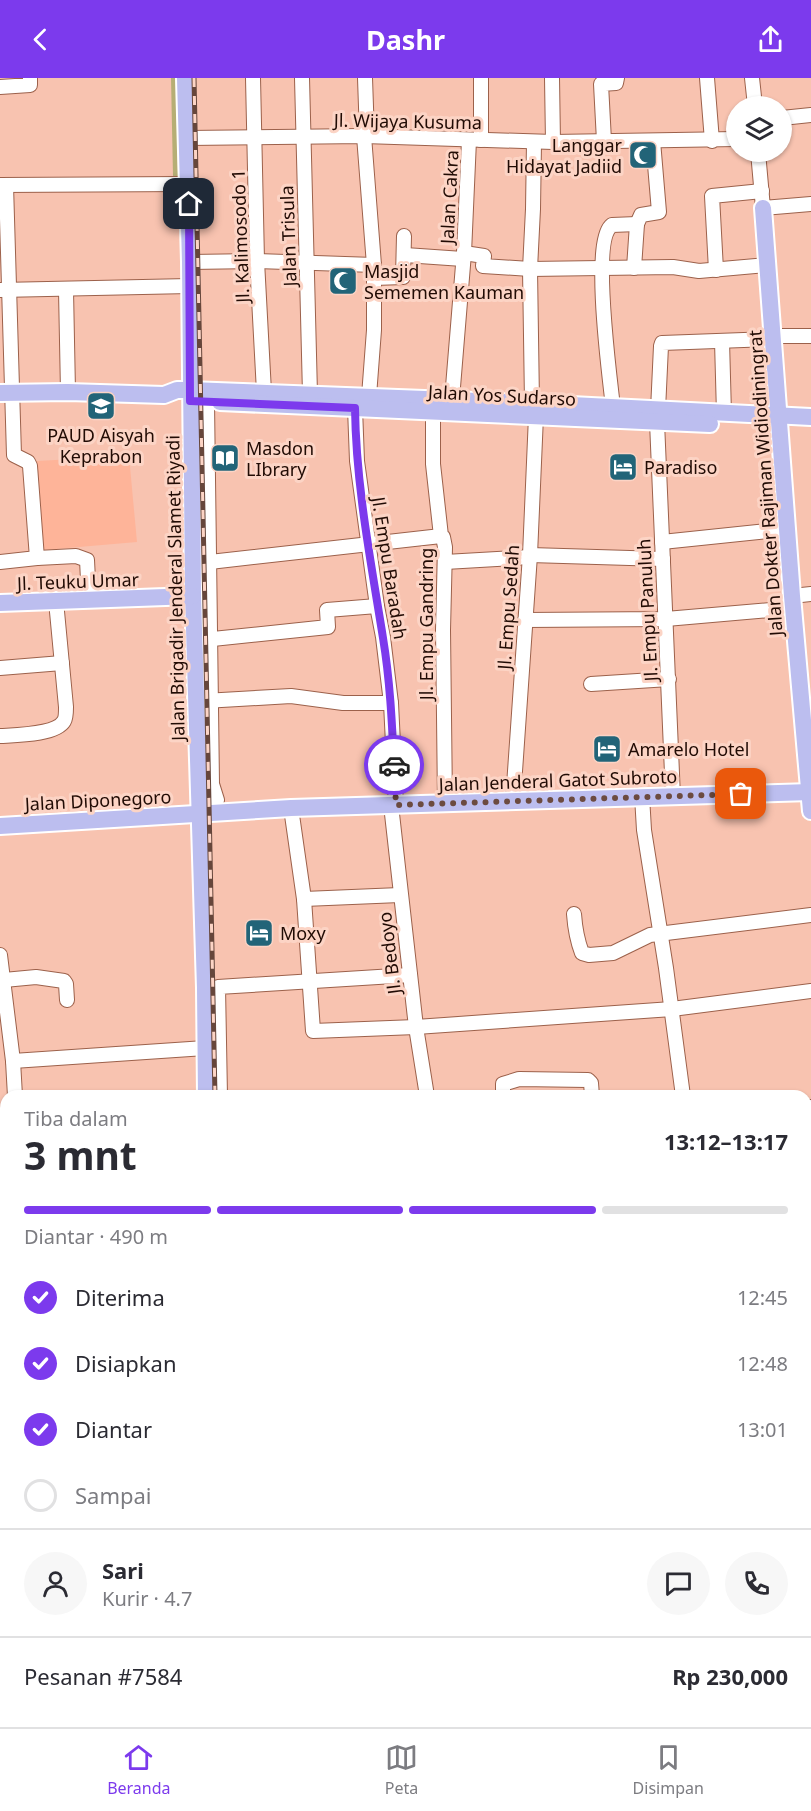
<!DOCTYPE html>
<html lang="id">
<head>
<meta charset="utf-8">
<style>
	:root { --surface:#fff; --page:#f7f7f7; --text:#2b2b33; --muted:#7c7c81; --line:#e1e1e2; --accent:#7c3aed }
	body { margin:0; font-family:"Noto Sans",sans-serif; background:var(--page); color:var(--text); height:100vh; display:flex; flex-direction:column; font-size:22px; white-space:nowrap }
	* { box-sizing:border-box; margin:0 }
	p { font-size:20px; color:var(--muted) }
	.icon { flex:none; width:33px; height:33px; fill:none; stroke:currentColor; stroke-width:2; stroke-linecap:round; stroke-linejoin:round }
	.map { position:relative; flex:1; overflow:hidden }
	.drawer { position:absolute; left:0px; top:1012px; width:812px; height:638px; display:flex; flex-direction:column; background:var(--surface); border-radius:18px 18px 0 0; box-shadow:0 2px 4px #0004 }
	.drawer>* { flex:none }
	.controls { position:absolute; left:726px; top:18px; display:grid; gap:12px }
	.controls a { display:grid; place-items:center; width:66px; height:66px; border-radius:50%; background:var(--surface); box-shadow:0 2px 4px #0004; font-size:30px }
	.pin { position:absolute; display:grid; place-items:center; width:51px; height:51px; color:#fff; margin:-26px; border-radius:12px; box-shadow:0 3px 9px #0006 }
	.courier { position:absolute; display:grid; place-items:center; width:60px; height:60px; margin:-30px; border:4px solid #7c3aed; border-radius:50%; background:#fff; color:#222; box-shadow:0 2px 8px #0007 }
	.head em { font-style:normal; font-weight:700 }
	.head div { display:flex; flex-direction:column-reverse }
	.head { display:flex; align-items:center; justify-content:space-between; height:102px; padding:0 24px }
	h1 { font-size:39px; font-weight:700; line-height:45px }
	.bar { display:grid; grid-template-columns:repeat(4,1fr); gap:9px 6px; align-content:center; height:72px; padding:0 24px }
	.bar i { height:8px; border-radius:4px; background:var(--line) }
	.bar .current { background:var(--accent) }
	.bar p { grid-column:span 4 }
	.line { display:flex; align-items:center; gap:15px; padding:0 24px; border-top:2px solid var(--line) }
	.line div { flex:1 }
	.round { display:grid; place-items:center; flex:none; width:63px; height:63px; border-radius:32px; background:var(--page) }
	ol { padding:0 24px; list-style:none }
	li { display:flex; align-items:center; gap:18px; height:66px }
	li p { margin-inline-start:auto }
	li .icon { padding:6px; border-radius:50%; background:var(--accent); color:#fff; stroke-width:4 }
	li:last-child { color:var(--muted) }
	li i { width:33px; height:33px; border:3px solid var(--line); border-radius:50% }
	header { display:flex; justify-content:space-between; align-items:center; height:78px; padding:0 24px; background:var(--accent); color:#fff; font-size:27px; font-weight:700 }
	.tabs { display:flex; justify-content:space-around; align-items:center; height:84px; border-top:2px solid var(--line); background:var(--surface); font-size:16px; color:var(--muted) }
	.tabs a { display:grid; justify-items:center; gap:3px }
	.tabs .current { color:var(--accent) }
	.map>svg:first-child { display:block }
	.built { fill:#feb499 }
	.green { fill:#b6ae75 }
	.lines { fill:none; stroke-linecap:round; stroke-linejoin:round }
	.minor-casing { stroke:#9c614b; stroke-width:16 }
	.major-casing { stroke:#fff; stroke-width:20 }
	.minor { stroke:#fff; stroke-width:14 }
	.major { stroke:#bcbeef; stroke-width:16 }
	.rail-casing { stroke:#66463b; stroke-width:5 }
	.rail { stroke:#fcd4c5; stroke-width:3; stroke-dasharray:9; stroke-linecap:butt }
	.done { stroke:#6c4b40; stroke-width:6; stroke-dasharray:0 10.8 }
	.route { stroke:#7c3aed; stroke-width:8 }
	.labels { text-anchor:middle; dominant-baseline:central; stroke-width:6; stroke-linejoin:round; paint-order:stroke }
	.street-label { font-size:18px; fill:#210b04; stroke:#fcd4c5 }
	.poi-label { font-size:18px; fill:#210b04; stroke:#fcd4c5; text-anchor:start }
</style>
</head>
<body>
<header><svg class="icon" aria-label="back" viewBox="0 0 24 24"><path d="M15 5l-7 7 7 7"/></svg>Dashr<svg class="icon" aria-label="share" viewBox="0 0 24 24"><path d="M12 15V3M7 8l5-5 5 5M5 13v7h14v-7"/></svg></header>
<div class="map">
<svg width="811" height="1649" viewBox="0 0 811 1649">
	<rect width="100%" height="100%" fill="#f8c3b0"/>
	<polygon class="built" points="129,378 137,464 44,472 37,383"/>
	<polygon class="green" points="171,0 176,0 178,98 173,98"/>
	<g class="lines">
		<g class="minor-casing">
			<g id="minor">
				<polyline points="253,0 257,183 264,314"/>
				<polyline points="302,0 310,316"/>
				<polyline points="365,0 367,58"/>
				<polyline points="481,0 481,62"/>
				<polyline points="552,0 553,64"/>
				<polyline points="707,0 712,63"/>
				<polyline points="752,0 755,28"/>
				<polyline points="0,9 30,7 30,0"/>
				<polyline points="782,40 811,37"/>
				<polyline points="364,58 374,187 374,252 369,318"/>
				<polyline points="187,60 364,58 553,64 736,61"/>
				<polyline points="604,63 601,6 616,5 617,0"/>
				<polyline points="758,74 763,130 811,126"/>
				<polyline points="0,107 188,106"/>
				<polyline points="464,175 484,178 483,188 530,191 673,189 699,193 767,187"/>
				<polyline points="405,177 463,181"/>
				<polyline points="190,184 257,183 374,187"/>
				<polyline points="634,190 637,146 641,137 659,134 653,63"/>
				<polyline points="716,192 712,118 762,113"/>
				<polyline points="374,200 403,199 404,158"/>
				<polyline points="0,212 190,208"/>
				<polyline points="66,212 68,314"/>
				<polyline points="773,258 811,258"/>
				<polyline points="722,263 724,336"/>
				<polyline points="452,321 464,175 469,62"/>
				<polyline points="207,324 212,706 217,722"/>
				<polyline points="532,325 530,191 533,131 534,64"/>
				<path d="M613,329C610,301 591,162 612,147L637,146"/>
				<polyline points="355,330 357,383 377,528 383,559 391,625 396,727"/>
				<polyline points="658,332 661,268 662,265 774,261"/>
				<polyline points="433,333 433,386 441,458 443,459 445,469 443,552 445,725"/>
				<polyline points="657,344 673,719"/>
				<polyline points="662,464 787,451"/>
				<polyline points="530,477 663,481"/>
				<polyline points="37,480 76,478 87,482 89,522"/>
				<polyline points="0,484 37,480 30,388 28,384 14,377 6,107"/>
				<polyline points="445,484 530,479"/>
				<polyline points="201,485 441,458"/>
				<polyline points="792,518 811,516"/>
				<polyline points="525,542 666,541 793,530"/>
				<polyline points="203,562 328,549 327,532 377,528"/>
				<polyline points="0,590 62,585"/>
				<polyline points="591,606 669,601"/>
				<polyline points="204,623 291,618 343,625 391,625"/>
				<path d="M0,658C15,657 56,657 64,643C66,640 66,633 66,629L56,523"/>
				<polyline points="642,718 644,752 666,890 683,1018"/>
				<polyline points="513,722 530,477 536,338"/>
				<polyline points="391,727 416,949 427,1018"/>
				<polyline points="291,730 304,821 313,953 416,949 672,931 811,913"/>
				<polyline points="304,821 400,817"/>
				<path d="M574,836C575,850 577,862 582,875L589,877L613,875L650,857L811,837"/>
				<polyline points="0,877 13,983 15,1018"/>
				<polyline points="4,902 36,899 64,903 66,906 67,922"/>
				<polyline points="13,983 205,970"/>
				<polyline points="220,1018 218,909 410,897"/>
				<polyline points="503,1018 503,1006 519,1001 588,1002 591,1005 592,1018"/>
				<polyline points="806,1029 811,1029"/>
				<polyline points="0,1156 6,1155"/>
				<polyline points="806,1192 811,1191"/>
				<polyline points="0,1235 6,1235"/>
				<polyline points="806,1279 811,1278"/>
				<polyline points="0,1312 6,1311"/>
				<polyline points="0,1440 6,1439"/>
				<polyline points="230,1644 230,1649"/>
				<polyline points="665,1644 666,1649"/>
			</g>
		</g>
		<g class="major-casing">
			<g id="major">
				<polyline points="185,0 190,184 193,518 205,910 206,1018"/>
				<polyline points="763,130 792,518 811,733"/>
				<polyline points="0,315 68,314 164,317 177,312 190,312 532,325 811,339"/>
				<polyline points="220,324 710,346"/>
				<polyline points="0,525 193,518"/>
				<polyline points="0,748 291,730 811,714"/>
				<polyline points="0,1063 6,1063"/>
				<polyline points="806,1445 811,1443"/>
				<polyline points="0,1531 6,1531"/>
				<polyline points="215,1644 215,1649"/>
				<polyline points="549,1644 550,1649"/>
			</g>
		</g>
		<use href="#minor" class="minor"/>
		<use href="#major" class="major"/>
		<g class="rail-casing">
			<g id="rail">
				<polyline points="194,0 215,1018"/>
				<polyline points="225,1644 225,1649"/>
			</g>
		</g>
		<use href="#rail" class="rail"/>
	</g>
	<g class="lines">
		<polyline class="done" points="394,687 396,727 741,716"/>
		<path class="route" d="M189,126L190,323L355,330C356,408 371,484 383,560C390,602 392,645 394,687"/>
	</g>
	<defs>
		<g id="mosque-square" transform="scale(1.5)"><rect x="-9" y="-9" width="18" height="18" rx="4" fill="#226478" stroke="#fcd4c5"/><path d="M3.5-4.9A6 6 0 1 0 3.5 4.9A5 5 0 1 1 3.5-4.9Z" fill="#fff"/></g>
		<g id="school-square" transform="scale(1.5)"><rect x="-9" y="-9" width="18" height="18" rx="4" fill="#226478" stroke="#fcd4c5"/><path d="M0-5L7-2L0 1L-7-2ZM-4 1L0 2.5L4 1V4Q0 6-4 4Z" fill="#fff"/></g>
		<g id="library-square" transform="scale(1.5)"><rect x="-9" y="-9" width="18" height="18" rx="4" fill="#226478" stroke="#fcd4c5"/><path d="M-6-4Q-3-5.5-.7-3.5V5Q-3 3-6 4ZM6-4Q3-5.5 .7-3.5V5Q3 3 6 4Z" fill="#fff"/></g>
		<g id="hotel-square" transform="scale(1.5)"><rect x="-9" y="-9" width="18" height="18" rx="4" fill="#226478" stroke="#fcd4c5"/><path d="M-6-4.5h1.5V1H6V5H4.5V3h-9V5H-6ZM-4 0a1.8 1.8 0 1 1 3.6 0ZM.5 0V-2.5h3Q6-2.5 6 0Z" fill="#fff"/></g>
	</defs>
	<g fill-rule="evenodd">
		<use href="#mosque-square" x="643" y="77"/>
		<use href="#mosque-square" x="343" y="203"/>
		<use href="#school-square" x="101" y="328"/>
		<use href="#library-square" x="225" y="380"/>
		<use href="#hotel-square" x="623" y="389"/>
		<use href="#hotel-square" x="607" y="671"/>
		<use href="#hotel-square" x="259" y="855"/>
	</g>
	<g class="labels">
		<g class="street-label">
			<text transform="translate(408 43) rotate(1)">Jl. Wijaya Kusuma</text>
			<text transform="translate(449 119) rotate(-87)">Jalan Cakra</text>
			<text transform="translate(240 158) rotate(-92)">Jl. Kalimosodo 1</text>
			<text transform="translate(288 158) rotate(-92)">Jalan Trisula</text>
			<text transform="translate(502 317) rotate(3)">Jalan Yos Sudarso</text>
			<text transform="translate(765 405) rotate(-94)">Jalan Dokter Rajiman Widiodiningrat</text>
			<text transform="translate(390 490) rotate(81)">Jl. Empu Baradah</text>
			<text transform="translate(78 503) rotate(-2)">Jl. Teuku Umar</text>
			<text transform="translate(175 510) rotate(-91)">Jalan Brigadir Jenderal Slamet Riyadi</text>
			<text transform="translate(508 529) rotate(-86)">Jl. Empu Sedah</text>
			<text transform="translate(647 532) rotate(-93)">Jl. Empu Panuluh</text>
			<text transform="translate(426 546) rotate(-90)">Jl. Empu Gandring</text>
			<text transform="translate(558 702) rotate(-2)">Jalan Jenderal Gatot Subroto</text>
			<text transform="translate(98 722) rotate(-3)">Jalan Diponegoro</text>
			<text transform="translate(389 875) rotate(-97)">Jl. Bedoyo</text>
		</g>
		<g class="poi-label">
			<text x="622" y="67" text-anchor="end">Langgar<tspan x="622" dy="21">Hidayat Jadiid</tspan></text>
			<text x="364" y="193">Masjid<tspan x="364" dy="21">Sememen Kauman</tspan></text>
			<text x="101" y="357" text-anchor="middle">PAUD Aisyah<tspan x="101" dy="21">Keprabon</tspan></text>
			<text x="246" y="370">Masdon<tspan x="246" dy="21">LIbrary</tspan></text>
			<text x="644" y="389">Paradiso</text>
			<text x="628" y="671">Amarelo Hotel</text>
			<text x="280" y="855">Moxy</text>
		</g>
	</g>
</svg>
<div class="controls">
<a><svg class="icon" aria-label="layers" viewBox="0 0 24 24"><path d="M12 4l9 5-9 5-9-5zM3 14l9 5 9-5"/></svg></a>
</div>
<div class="pin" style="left:741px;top:716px;background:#ea580c"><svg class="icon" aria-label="bag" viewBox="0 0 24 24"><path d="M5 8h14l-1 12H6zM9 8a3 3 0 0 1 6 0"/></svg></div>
<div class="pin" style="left:189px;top:126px;background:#1f2937"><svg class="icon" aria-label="home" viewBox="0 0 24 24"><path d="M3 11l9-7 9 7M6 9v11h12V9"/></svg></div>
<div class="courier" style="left:394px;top:687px"><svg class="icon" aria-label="car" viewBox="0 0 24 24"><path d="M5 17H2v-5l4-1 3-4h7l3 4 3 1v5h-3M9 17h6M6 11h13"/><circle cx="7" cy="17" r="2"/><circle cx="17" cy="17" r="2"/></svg></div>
<section class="drawer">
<div class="head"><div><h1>3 mnt</h1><p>Tiba dalam</p></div><em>13:12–13:17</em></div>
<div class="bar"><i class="current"></i><i class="current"></i><i class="current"></i><i></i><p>Diantar · 490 m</p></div>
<ol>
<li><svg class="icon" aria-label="check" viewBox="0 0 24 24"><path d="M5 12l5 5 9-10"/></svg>Diterima<p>12:45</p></li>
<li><svg class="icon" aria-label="check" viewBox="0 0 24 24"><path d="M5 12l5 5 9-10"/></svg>Disiapkan<p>12:48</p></li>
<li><svg class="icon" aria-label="check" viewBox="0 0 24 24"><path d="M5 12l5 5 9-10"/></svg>Diantar<p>13:01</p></li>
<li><i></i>Sampai</li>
</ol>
<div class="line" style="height:108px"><a class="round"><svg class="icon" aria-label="person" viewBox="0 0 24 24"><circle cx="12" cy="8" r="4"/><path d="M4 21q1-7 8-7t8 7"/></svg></a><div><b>Sari</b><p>Kurir · 4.7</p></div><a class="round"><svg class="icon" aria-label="chat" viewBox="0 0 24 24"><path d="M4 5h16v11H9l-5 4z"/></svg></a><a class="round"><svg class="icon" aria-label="phone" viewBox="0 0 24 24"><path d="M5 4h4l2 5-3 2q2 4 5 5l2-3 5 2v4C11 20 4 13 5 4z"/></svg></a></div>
<div class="line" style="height:78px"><div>Pesanan #7584</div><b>Rp 230,000</b></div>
</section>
</div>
<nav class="tabs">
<a class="current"><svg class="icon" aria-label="home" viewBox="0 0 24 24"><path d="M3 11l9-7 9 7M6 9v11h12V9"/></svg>Beranda</a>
<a><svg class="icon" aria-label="map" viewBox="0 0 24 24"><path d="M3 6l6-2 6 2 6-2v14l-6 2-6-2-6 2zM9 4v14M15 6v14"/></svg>Peta</a>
<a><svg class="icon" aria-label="saved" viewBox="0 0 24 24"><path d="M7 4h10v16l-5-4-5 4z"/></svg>Disimpan</a>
</nav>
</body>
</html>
